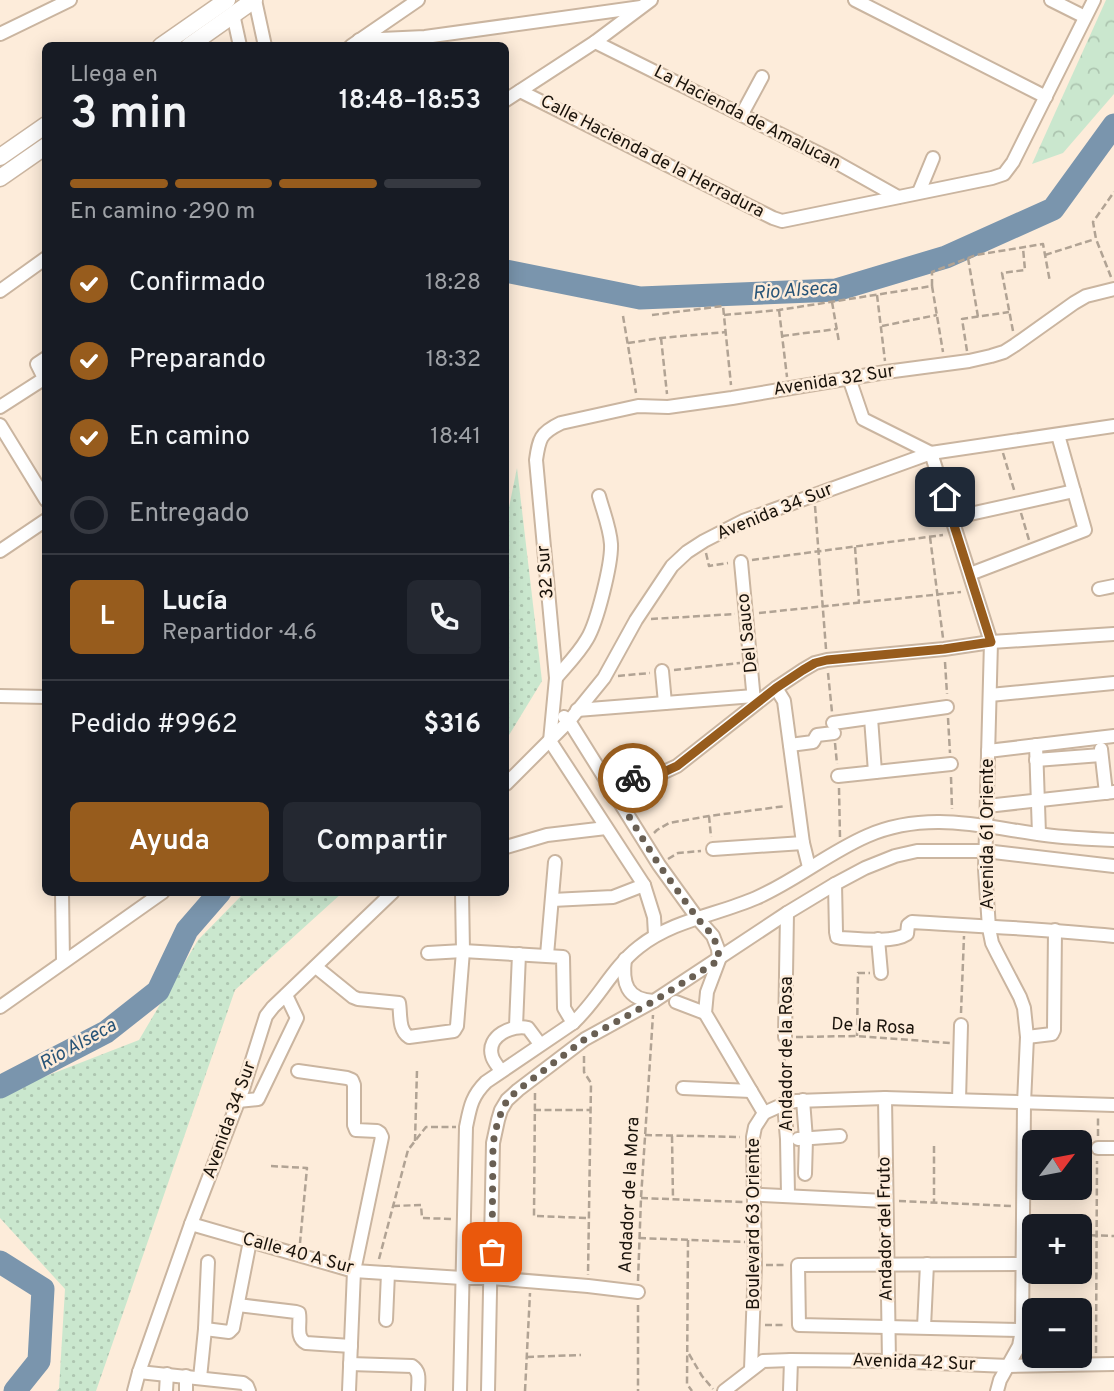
<!DOCTYPE html>
<html lang="es">
<head>
<meta charset="utf-8">
<style>
	:root { --surface:#171b24; --page:#242831; --text:#f1f3f6; --muted:#9ea1a6; --line:#363941; --accent:#975c1d }
	body { margin:0; font-family:Overpass,sans-serif; background:var(--page); color:var(--text); height:100vh; display:flex; flex-direction:column; font-size:26px; white-space:nowrap }
	* { box-sizing:border-box; margin:0 }
	p { font-size:23px; color:var(--muted) }
	.icon { flex:none; width:38px; height:38px; fill:none; stroke:currentColor; stroke-width:2; stroke-linecap:round; stroke-linejoin:round }
	.map { position:relative; flex:1; overflow:hidden }
	.panel { position:absolute; left:42px; top:42px; width:467px; height:854px; display:flex; flex-direction:column; background:var(--surface); border-radius:10px; box-shadow:0 4px 18px #0003 }
	.panel>* { flex:none }
	.needle { width:46px; rotate:58deg }
	.buttons { position:absolute; left:1022px; top:1130px; display:grid; gap:14px }
	.buttons a { display:grid; place-items:center; width:70px; height:70px; border-radius:10px; background:var(--surface); box-shadow:0 4px 18px #0003; font-size:35px }
	.pin { position:absolute; display:grid; place-items:center; width:60px; height:60px; color:#fff; margin:-30px; border-radius:14px; box-shadow:0 4px 10px #0006 }
	.courier { position:absolute; display:grid; place-items:center; width:70px; height:70px; margin:-35px; border:5px solid #975c1d; border-radius:50%; background:#fff; color:#222; box-shadow:0 2px 9px #0007 }
	.head em { font-style:normal; font-weight:600 }
	.head div { display:flex; flex-direction:column-reverse }
	.head { display:flex; align-items:center; justify-content:space-between; height:119px; padding:0 28px }
	h1 { font-size:46px; font-weight:600; line-height:52px }
	.bar { display:grid; grid-template-columns:repeat(4,1fr); gap:10px 7px; align-content:center; height:84px; padding:0 28px }
	.bar i { height:9px; border-radius:5px; background:var(--line) }
	.bar .active { background:var(--accent) }
	.bar p { grid-column:span 4 }
	.line { display:flex; align-items:center; gap:18px; padding:0 28px; border-top:2px solid var(--line) }
	.line div { flex:1 }
	.round { display:grid; place-items:center; flex:none; width:74px; height:74px; border-radius:10px; background:var(--page) }
	ol { padding:0 28px; list-style:none }
	li { display:flex; align-items:center; gap:21px; height:77px }
	li p { margin-inline-start:auto }
	li .icon { padding:7px; border-radius:50%; background:var(--accent); color:#fff; stroke-width:4 }
	li:last-child { color:var(--muted) }
	li i { width:38px; height:38px; border:4px solid var(--line); border-radius:50% }
	.action { display:flex; gap:14px; margin-top:auto; padding:14px 28px }
	.action a { flex:1; height:80px; border-radius:10px; background:var(--accent); color:#fff; font-size:28px; font-weight:600; line-height:80px; text-align:center }
	.action a+a { background:var(--page); color:var(--text) }
	.map>svg:first-child { display:block }
	.grass { fill:url(#grass-dots) }
	.forest { fill:url(#forest-crowns) }
	.lines { fill:none; stroke-linecap:round; stroke-linejoin:round }
	.river { stroke:#7a95ad; stroke-width:23 }
	.minor-casing { stroke:#cab5a0; stroke-width:16 }
	.major-casing { stroke:#cab5a0; stroke-width:19 }
	.path { stroke:#b1a394; stroke-width:2.5; stroke-dasharray:7 3.5; stroke-linecap:butt }
	.minor { stroke:#fff; stroke-width:12 }
	.major { stroke:#fff; stroke-width:16 }
	.done { stroke:#695f53; stroke-width:7; stroke-dasharray:0 12.6 }
	.route { stroke:#975c1d; stroke-width:9 }
	.labels { text-anchor:middle; dominant-baseline:central; stroke-width:5; stroke-linejoin:round; paint-order:stroke }
	.street-label { font-size:18px; fill:#1a130b; stroke:#fdecda }
	.water-label { font-size:19px; font-style:italic; fill:#265377; stroke:#fdecda }
</style>
</head>
<body>
<div class="map">
<svg width="1114" height="1391" viewBox="0 0 1114 1391">
	<defs>
		<pattern id="grass-dots" width="8" height="8" patternUnits="userSpaceOnUse" patternTransform="scale(1.75)"><rect width="8" height="8" fill="#cae7ce"/><path d="M2 2h.1M6 6h.1" fill="none" stroke="#adc5b0" stroke-width="1.8" stroke-linecap="round"/></pattern>
		<pattern id="forest-crowns" width="20" height="18" patternUnits="userSpaceOnUse" patternTransform="scale(1.75)"><rect width="20" height="18" fill="#cae7ce"/><path d="M2 6a3 3 0 1 1 6 0M12 15a3 3 0 1 1 6 0" fill="none" stroke="#adc5b0"/></pattern>
	</defs>
	<rect width="100%" height="100%" fill="#fdecda"/>
	<g class="grass">
		<polygon points="517,468 542,681 506,740 506,522"/>
		<polygon points="244,893 342,893 235,990 96,1391 56,1391 59,1389 65,1289 0,1218 0,1094 139,1040 198,940"/>
	</g>
	<polygon class="forest" points="1106,0 1114,0 1114,94 1063,153 1032,164"/>
	<g class="lines">
		<g class="river">
			<polyline points="506,271 640,298 836,290 946,257 1053,209 1114,125"/>
			<polyline points="0,1087 106,1032 158,991 187,930 220,892"/>
			<polyline points="0,1262 43,1289 39,1361 15,1391"/>
		</g>
		<g class="minor-casing">
			<g id="minor">
				<polyline points="255,0 265,46"/>
				<polyline points="855,0 1046,97"/>
				<polyline points="1051,0 1085,17"/>
				<polyline points="233,14 240,46"/>
				<polyline points="0,34 70,0"/>
				<polyline points="359,40 425,37 641,7"/>
				<polyline points="595,42 832,160 898,197"/>
				<polyline points="351,46 418,0"/>
				<polyline points="520,91 773,218 782,221 992,178 1004,174 1013,162 1094,0"/>
				<polyline points="506,100 595,42 651,0"/>
				<polyline points="742,114 762,77"/>
				<polyline points="919,192 933,158"/>
				<polyline points="0,291 46,258"/>
				<polyline points="849,378 863,419 931,453 991,642 985,869 989,928 992,943 997,953 1020,997 1024,1008 1027,1037 1024,1103 1022,1330 1019,1346 1000,1380 997,1391"/>
				<polyline points="0,407 42,380 43,376 37,364 46,358"/>
				<polyline points="0,425 46,500"/>
				<polyline points="952,518 1074,491"/>
				<polyline points="0,551 46,520"/>
				<polyline points="741,562 754,701"/>
				<polyline points="970,574 1085,530 1058,435"/>
				<polyline points="1099,589 1114,586"/>
				<polyline points="662,671 665,703"/>
				<path d="M556,678C567,665 579,653 587,639C597,623 612,563 611,544C610,528 603,511 599,496"/>
				<polyline points="776,688 784,701 803,843 809,867"/>
				<polyline points="990,695 1114,683"/>
				<polyline points="0,696 46,697"/>
				<polyline points="577,710 754,696"/>
				<polyline points="564,717 569,721 659,865 698,919 713,936 718,949 719,960 707,992 705,1013 764,1113"/>
				<polyline points="871,718 875,772"/>
				<polyline points="833,723 947,707"/>
				<path d="M550,741L556,678L536,460C539,439 540,433 561,423L638,406L668,407L732,398L886,372L969,361L991,356L1004,352L1015,345L1074,303L1086,296L1114,289"/>
				<polyline points="550,741 644,885 654,917 655,935"/>
				<polyline points="790,745 813,742 817,735 834,733"/>
				<polyline points="1036,745 1039,834"/>
				<polyline points="1101,749 1106,793"/>
				<polyline points="988,751 1114,736"/>
				<polyline points="1036,760 1101,755"/>
				<polyline points="838,776 951,764"/>
				<polyline points="506,784 569,721 604,678 636,620 672,566 687,552 704,541 743,521 931,453 1114,426"/>
				<polyline points="609,784 664,772 677,766 776,688 803,670 815,663 827,660 944,649 991,642 1114,634"/>
				<polyline points="987,806 1114,792"/>
				<polyline points="506,847 547,835 606,828"/>
				<polyline points="713,849 803,843"/>
				<path d="M835,884L836,932L837,937L841,938C859,939 893,943 907,934L908,925L912,922C979,926 1047,929 1114,936"/>
				<polyline points="62,892 63,961"/>
				<polyline points="552,900 613,897 644,885"/>
				<polyline points="878,939 881,973"/>
				<polyline points="428,953 463,951 563,957 564,1008 573,1023"/>
				<polyline points="547,955 555,862"/>
				<path d="M625,959C622,982 626,1000 654,1001"/>
				<path d="M316,967L353,997L358,999L399,1003C401,1014 398,1030 409,1037L454,1031L457,1026L463,951L462,892"/>
				<polyline points="676,1002 705,1013"/>
				<polyline points="0,1007 163,892"/>
				<polyline points="516,1026 519,954"/>
				<polyline points="785,1037 787,913"/>
				<polyline points="1027,1037 1052,1034 1054,1030 1055,930"/>
				<polyline points="298,1071 347,1078 352,1080 354,1085 354,1125 356,1130 377,1131 380,1133 382,1137 354,1271 349,1391"/>
				<path d="M501,1071C498,1066 493,1061 492,1056C486,1036 513,1024 528,1028L540,1044"/>
				<polyline points="683,1088 751,1091"/>
				<polyline points="885,1098 889,1361"/>
				<polyline points="803,1100 806,1139 805,1174"/>
				<polyline points="959,1100 961,1025"/>
				<polyline points="238,1101 258,1099 297,1018 286,995"/>
				<polyline points="784,1104 787,1139 788,1195"/>
				<polyline points="764,1113 784,1104 796,1101 885,1098 1114,1105"/>
				<polyline points="798,1139 840,1136"/>
				<polyline points="1098,1148 1114,1148"/>
				<polyline points="762,1195 885,1201"/>
				<polyline points="191,1224 354,1271 462,1278 491,1278 588,1286 638,1292"/>
				<path d="M238,1305L296,1312L299,1313C301,1324 295,1337 306,1343L351,1346"/>
				<polyline points="386,1320 388,1273"/>
				<polyline points="924,1327 927,1264"/>
				<polyline points="205,1329 229,1332 233,1328 250,1241"/>
				<polyline points="1022,1330 799,1325 798,1265 1023,1264"/>
				<path d="M350,1364L412,1366C421,1372 418,1381 418,1391"/>
				<polyline points="751,1369 755,1265 753,1137 755,1127 764,1113"/>
				<polyline points="139,1372 243,1383 247,1386 249,1391"/>
				<polyline points="186,1376 186,1391"/>
				<polyline points="200,1378 205,1329 208,1262"/>
				<polyline points="134,1391 139,1372 191,1224 243,1089 266,1016 273,1007 393,892"/>
				<polyline points="166,1391 167,1374"/>
				<path d="M460,1391L466,1127C470,1108 471,1097 486,1082L573,1023C598,1000 612,968 639,947C673,920 717,915 756,898C795,881 828,853 867,836C927,810 984,827 1045,835C1068,838 1091,839 1114,840"/>
				<polyline points="488,1391 493,1143 498,1120 501,1110 507,1100 518,1090 585,1039 654,1001 787,913 835,884 865,868 895,856 917,851 985,851 1114,866"/>
				<polyline points="724,1391 763,1361 791,1360 889,1361 1008,1366 1114,1364"/>
				<polyline points="790,1391 791,1360"/>
			</g>
		</g>
		<g class="major-casing">
			<g id="major">
				<polyline points="161,46 227,0"/>
				<polyline points="189,46 254,0"/>
				<polyline points="0,157 46,125"/>
				<polyline points="0,178 46,146"/>
			</g>
		</g>
		<g class="path">
			<polyline points="1045,255 1095,239"/>
			<polyline points="968,258 978,317"/>
			<polyline points="1111,277 1096,239 1093,222 1114,192"/>
			<polyline points="932,286 943,352"/>
			<polyline points="877,295 885,361"/>
			<polyline points="832,302 839,342"/>
			<polyline points="779,310 787,377"/>
			<polyline points="652,315 723,306 731,385"/>
			<polyline points="724,315 779,310 932,286 932,272 976,255 1043,244 1050,282"/>
			<polyline points="623,316 636,393"/>
			<polyline points="882,326 937,315"/>
			<polyline points="1013,331 1002,273 1025,270 1023,248"/>
			<polyline points="782,336 837,329"/>
			<polyline points="661,338 667,394"/>
			<polyline points="628,343 661,338 726,332"/>
			<polyline points="967,351 962,319 1009,312"/>
			<polyline points="1003,453 1015,493"/>
			<polyline points="815,506 826,649"/>
			<polyline points="1021,513 1029,540"/>
			<polyline points="930,537 943,638"/>
			<polyline points="855,547 859,602"/>
			<polyline points="706,553 709,566 728,563"/>
			<polyline points="752,560 943,535"/>
			<polyline points="759,613 961,592"/>
			<polyline points="651,619 735,614"/>
			<polyline points="945,662 947,694"/>
			<polyline points="674,670 740,663"/>
			<polyline points="828,673 832,712"/>
			<polyline points="618,676 650,673"/>
			<polyline points="948,718 950,753"/>
			<polyline points="835,743 837,764"/>
			<polyline points="951,777 952,809"/>
			<polyline points="839,788 840,838"/>
			<polyline points="709,816 711,837"/>
			<polyline points="654,833 657,830 669,823 709,816 786,806"/>
			<polyline points="668,859 678,853 701,851"/>
			<polyline points="961,1013 964,936"/>
			<polyline points="857,1036 858,973 870,973"/>
			<polyline points="796,1037 857,1036 950,1043"/>
			<polyline points="584,1056 584,1072 591,1083 588,1275"/>
			<polyline points="535,1093 534,1216 589,1218"/>
			<polyline points="784,1093 785,1047"/>
			<polyline points="534,1110 590,1110"/>
			<polyline points="645,1135 740,1137"/>
			<polyline points="672,1136 673,1199"/>
			<polyline points="1098,1136 1098,1115"/>
			<polyline points="415,1141 417,1070"/>
			<polyline points="934,1146 934,1203"/>
			<polyline points="271,1166 307,1168 300,1243"/>
			<polyline points="641,1198 743,1202"/>
			<polyline points="899,1201 1012,1206"/>
			<polyline points="393,1206 421,1205 422,1218 452,1219"/>
			<polyline points="1080,1235 1114,1236"/>
			<polyline points="639,1238 745,1242"/>
			<polyline points="688,1240 687,1384 692,1391"/>
			<polyline points="379,1259 408,1150 426,1127 456,1127"/>
			<polyline points="766,1265 787,1265"/>
			<polyline points="638,1281 641,1198 653,1015"/>
			<polyline points="638,1305 638,1391"/>
			<polyline points="765,1325 786,1325"/>
			<polyline points="1096,1353 1097,1161"/>
			<polyline points="689,1354 702,1376 713,1389"/>
			<polyline points="527,1357 581,1355"/>
			<polyline points="525,1391 530,1293"/>
		</g>
		<use href="#minor" class="minor"/>
		<use href="#major" class="major"/>
	</g>
	<g class="lines">
		<polyline class="done" points="492,1252 493,1143 498,1120 507,1100 518,1090 585,1039 654,1001 719,960 718,949 713,936 698,919 659,865 609,784 633,778"/>
		<polyline class="route" points="633,778 664,772 677,766 776,688 803,670 815,663 827,660 944,649 991,642 945,497"/>
	</g>
	<g class="labels">
		<g class="street-label">
			<text transform="translate(747 118) rotate(27)">La Hacienda de Amalucan</text>
			<text transform="translate(652 157) rotate(27)">Calle Hacienda de la Herradura</text>
			<text transform="translate(834 381) rotate(-9)">Avenida 32 Sur</text>
			<text transform="translate(775 512) rotate(-22)">Avenida 34 Sur</text>
			<text transform="translate(546 572) rotate(-95)">32 Sur</text>
			<text transform="translate(748 633) rotate(-96)">Del Sauco</text>
			<text transform="translate(988 834) rotate(-90)">Avenida 61 Oriente</text>
			<text transform="translate(873 1027) rotate(3)">De la Rosa</text>
			<text transform="translate(787 1054) rotate(-90)">Andador de la Rosa</text>
			<text transform="translate(230 1120) rotate(-70)">Avenida 34 Sur</text>
			<text transform="translate(630 1195) rotate(-87)">Andador de la Mora</text>
			<text transform="translate(754 1224) rotate(-90)">Boulevard 63 Oriente</text>
			<text transform="translate(886 1229) rotate(-91)">Andador del Fruto</text>
			<text transform="translate(298 1254) rotate(15)">Calle 40 A Sur</text>
			<text transform="translate(914 1363) rotate(2)">Avenida 42 Sur</text>
		</g>
		<g class="water-label">
			<text transform="translate(795 291) rotate(-4)">Rio Alseca</text>
			<text transform="translate(78 1045) rotate(-29)">Rio Alseca</text>
		</g>
	</g>
</svg>
<div class="buttons">
<a><svg class="needle" viewBox="-14 -14 28 28"><path d="M0-13l5 13h-10z" fill="#e53935"/><path d="M0 13l5-13h-10z" fill="#9ea1a6"/></svg></a>
<a>+</a>
<a>−</a>
</div>
<div class="pin" style="left:492px;top:1252px;background:#ea580c"><svg class="icon" aria-label="bag" viewBox="0 0 24 24"><path d="M5 8h14l-1 12H6zM9 8a3 3 0 0 1 6 0"/></svg></div>
<div class="pin" style="left:945px;top:497px;background:#1f2937"><svg class="icon" aria-label="home" viewBox="0 0 24 24"><path d="M3 11l9-7 9 7M6 9v11h12V9"/></svg></div>
<div class="courier" style="left:633px;top:778px"><svg class="icon" aria-label="bike" viewBox="0 0 24 24"><circle cx="6" cy="16" r="4"/><circle cx="18" cy="16" r="4"/><path d="M6 16l4-8h5l3 8M10 8l3 8H6M13 5h3"/></svg></div>
<section class="panel">
<div class="head"><div><h1>3 min</h1><p>Llega en</p></div><em>18:48–18:53</em></div>
<div class="bar"><i class="active"></i><i class="active"></i><i class="active"></i><i></i><p>En camino · 290 m</p></div>
<ol>
<li><svg class="icon" aria-label="check" viewBox="0 0 24 24"><path d="M5 12l5 5 9-10"/></svg>Confirmado<p>18:28</p></li>
<li><svg class="icon" aria-label="check" viewBox="0 0 24 24"><path d="M5 12l5 5 9-10"/></svg>Preparando<p>18:32</p></li>
<li><svg class="icon" aria-label="check" viewBox="0 0 24 24"><path d="M5 12l5 5 9-10"/></svg>En camino<p>18:41</p></li>
<li><i></i>Entregado</li>
</ol>
<div class="line" style="height:126px"><b class="round" style="background:var(--accent);color:#fff">L</b><div><b>Lucía</b><p>Repartidor · 4.6</p></div><a class="round"><svg class="icon" aria-label="phone" viewBox="0 0 24 24"><path d="M5 4h4l2 5-3 2q2 4 5 5l2-3 5 2v4C11 20 4 13 5 4z"/></svg></a></div>
<div class="line" style="height:91px"><div>Pedido #9962</div><b>$316</b></div>
<div class="action"><a>Ayuda</a><a>Compartir</a></div>
</section>
</div>
</body>
</html>
